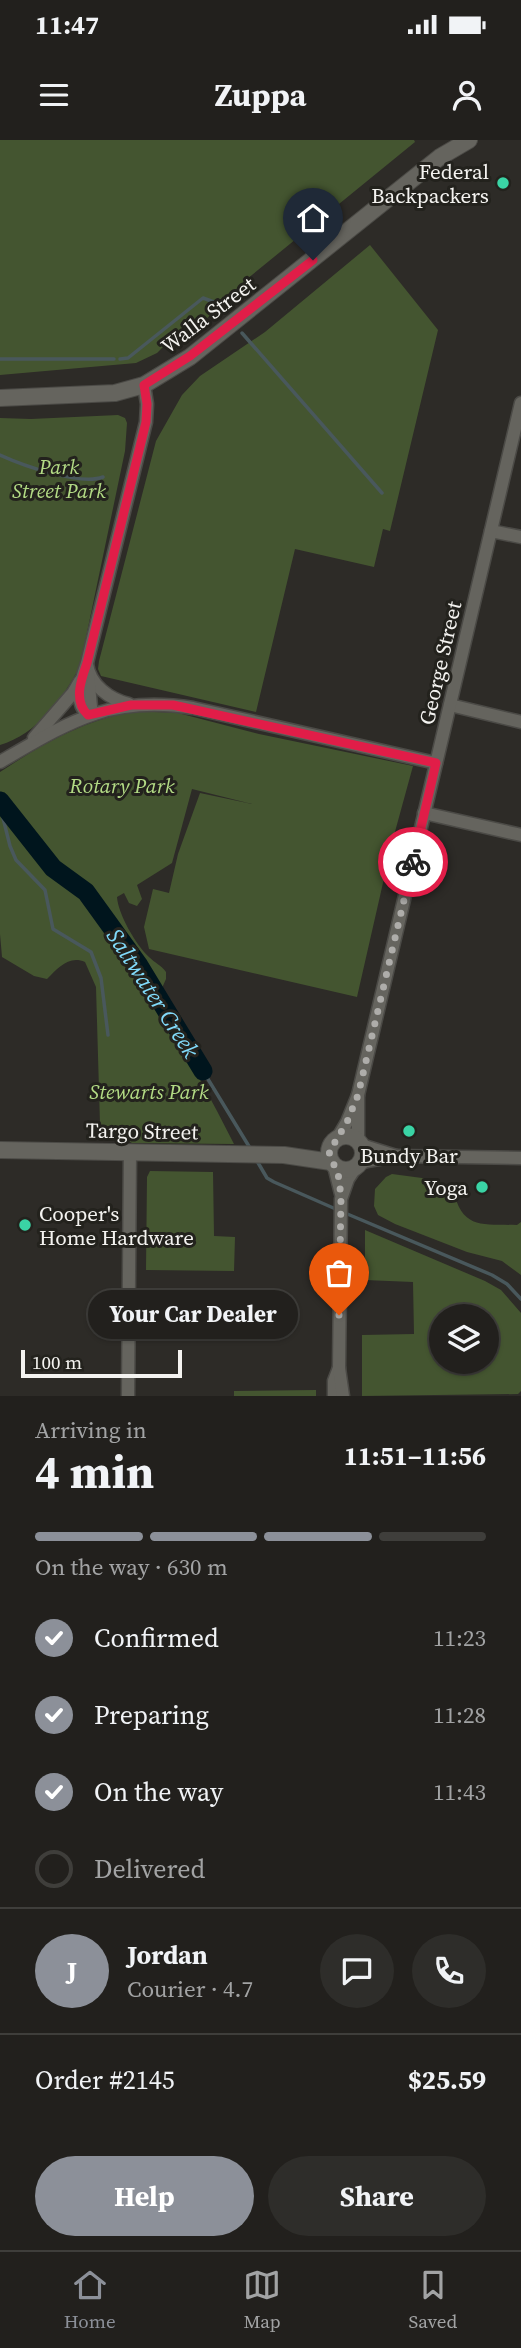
<!DOCTYPE html>
<html lang="en">
<head>
<meta charset="utf-8">
<style>
	:root { --surface:#22201d; --page:#2e2d2a; --text:#f1f3f6; --muted:#a2a3a4; --line:#3f3e3b; --accent:#8c9099 }
	body { margin:0; font-family:"Source Serif 4",serif; background:var(--page); color:var(--text); height:100vh; display:flex; flex-direction:column; font-size:26px; white-space:nowrap }
	* { box-sizing:border-box; margin:0 }
	p { font-size:23px; color:var(--muted) }
	.icon { flex:none; width:38px; height:38px; fill:none; stroke:currentColor; stroke-width:2; stroke-linecap:round; stroke-linejoin:round }
	.map { position:relative; height:1256px; overflow:hidden }
	.panel { display:flex; flex-direction:column; background:var(--surface); flex:1 }
	.panel>* { flex:none }
	.tools { position:absolute; left:429px; top:1164px; display:grid; gap:14px }
	.tools a { display:grid; place-items:center; width:70px; height:70px; border-radius:50%; background:var(--surface); box-shadow:0 2px 5px #0004,0 0 0 2px var(--line); font-size:35px }
	.scale { position:absolute; left:21px; bottom:18px; width:161px; box-sizing:border-box; padding-left:7px; border:4px solid #f4f3f0; border-top:0; font-size:19px; line-height:24px; white-space:nowrap; color:#f4f3f0; -webkit-text-stroke:5px #23221d; paint-order:stroke }
	.pin { position:absolute; display:grid; place-items:center; width:60px; height:60px; color:#fff; margin:-72px -30px; border-radius:50% 50% 50% 0; rotate:-45deg; box-shadow:0 0 7px #0007 }
	.pin .icon { rotate:45deg }
	.courier { position:absolute; display:grid; place-items:center; width:70px; height:70px; margin:-35px; border:5px solid #e11d48; border-radius:50%; background:#fff; color:#222; box-shadow:0 2px 9px #0007 }
	.bubble { position:absolute; height:49px; border-radius:24px; background:var(--surface); box-shadow:0 2px 5px #0004,0 0 0 2px var(--line); font-size:23px; font-weight:700; line-height:49px; text-align:center }
	.summary em { font-style:normal; font-weight:700 }
	.summary div { display:flex; flex-direction:column-reverse }
	.summary { display:flex; align-items:center; justify-content:space-between; height:119px; padding:0 35px }
	h1 { font-size:46px; font-weight:700; line-height:52px }
	.bar { display:grid; grid-template-columns:repeat(4,1fr); gap:10px 7px; align-content:center; height:84px; padding:0 35px }
	.bar i { height:9px; border-radius:5px; background:var(--line) }
	.bar .selected { background:var(--accent) }
	.bar p { grid-column:span 4 }
	.line { display:flex; align-items:center; gap:18px; padding:0 35px; border-top:2px solid var(--line) }
	.line div { flex:1 }
	.round { display:grid; place-items:center; flex:none; width:74px; height:74px; border-radius:37px; background:var(--page) }
	ol { padding:0 35px; list-style:none }
	li { display:flex; align-items:center; gap:21px; height:77px }
	li p { margin-inline-start:auto }
	li .icon { padding:7px; border-radius:50%; background:var(--accent); color:#fff; stroke-width:4 }
	li:last-child { color:var(--muted) }
	li i { width:38px; height:38px; border:4px solid var(--line); border-radius:50% }
	.button { display:flex; gap:14px; margin-top:auto; padding:14px 35px }
	.button a { flex:1; height:80px; border-radius:42px; background:var(--accent); color:#fff; font-size:28px; font-weight:700; line-height:80px; text-align:center }
	.button a+a { background:var(--page); color:var(--text) }
	.status { display:flex; justify-content:space-between; align-items:center; height:49px; padding:0 35px; background:var(--surface); direction:ltr }
	.status svg { height:19px; fill:currentColor }
	header { display:flex; justify-content:space-between; align-items:center; height:91px; padding:0 35px; background:var(--surface); font-size:32px; font-weight:700 }
	.menu { display:flex; justify-content:space-around; align-items:center; height:98px; border-top:2px solid var(--line); background:var(--surface); font-size:19px; color:var(--muted) }
	.menu a { display:grid; justify-items:center; gap:4px }
	.menu .selected { color:var(--accent) }
	.map>svg:first-child { display:block }
	.green { fill:#445530; fill-rule:evenodd }
	.lines { fill:none; stroke-linecap:round; stroke-linejoin:round }
	.stream { stroke:#49585c; stroke-width:3.5 }
	.river { stroke:#00151d; stroke-width:19 }
	.minor-casing { stroke:#4b4a46; stroke-width:15 }
	.tertiary-casing { stroke:#4b4a46; stroke-width:18 }
	.minor { stroke:#65645e; stroke-width:12 }
	.tertiary { stroke:#65645e; stroke-width:16 }
	.done { stroke:#aeadaa; stroke-width:7; stroke-dasharray:0 12.6 }
	.route { stroke:#e11d48; stroke-width:9 }
	.poi-dot { fill:#3ad4a5; stroke:#23221d; stroke-width:2.5 }
	.labels { text-anchor:middle; dominant-baseline:central; stroke-width:6; stroke-linejoin:round; paint-order:stroke }
	.poi-label { font-size:21px; fill:#f4f3f0; stroke:#23221d; text-anchor:end }
	.street-label { font-size:21px; fill:#f4f3f0; stroke:#23221d }
	.park-label { font-size:21px; font-style:italic; fill:#b3db85; stroke:#23221d }
	.water-label { font-size:23px; font-style:italic; fill:#81dafa; stroke:#23221d }
</style>
</head>
<body>
<div class="status"><b>11:47</b><svg viewBox="0 0 49 12"><path d="M0 12V9h3v3zM5 12V6h3v6zM10 12V3h3v9zM15 12V0h3v12zM26 1h20v11H26zM47 4h2v5h-2z"/></svg></div>
<header><svg class="icon" aria-label="menu" viewBox="0 0 24 24"><path d="M4 6h16M4 12h16M4 18h16"/></svg>Zuppa<svg class="icon" aria-label="person" viewBox="0 0 24 24"><circle cx="12" cy="8" r="4"/><path d="M4 21q1-7 8-7t8 7"/></svg></header>
<div class="map">
<svg width="521" height="1256" viewBox="0 0 521 1256">
	<rect width="100%" height="100%" fill="#2d2b27"/>
	<g class="green">
		<polygon points="0,0 414,0 415,2 247,139 196,189 169,201 157,213 136,223 0,235"/>
		<polygon points="370,105 438,190 390,391 383,389 374,427 295,409 256,572 101,536 98,529 99,521 156,301 182,255 200,236 265,192"/>
		<path d="M118,275L125,278L127,283L125,311L80,526C63,559 37,594 0,605V278L31,279Z"/>
		<path d="M133,571L178,573L259,594L413,626L393,699L357,857L149,809L144,787L153,749L169,753L178,714L200,653L252,664L192,649L172,723L137,745L142,759L137,766L129,763L124,753L117,757C118,774 136,805 149,817C155,823 161,825 166,832V839L162,848C144,838 128,795 112,778L105,784C152,855 196,928 234,1004L132,1003L100,984L96,847L85,822C69,815 58,828 47,839L34,836L2,817L0,794V632C44,603 81,582 133,571Z"/>
		<polygon points="150,1031 213,1032 214,1096 235,1097 234,1131 146,1130 147,1037"/>
		<path d="M392,1034L437,1040L453,1049C462,1090 482,1084 517,1085L521,1082V1135L502,1121L467,1112L395,1084L378,1075L374,1066L375,1049L386,1037Z"/>
		<path d="M365,1090L485,1141L501,1150L521,1173V1251L518,1254L362,1256V1195L414,1194L413,1142L365,1140ZM441,1176H486V1222H441Z"/>
		<polygon points="146,1162 234,1163 234,1199 145,1198"/>
		<polygon points="316,1250 316,1256 234,1256 234,1251"/>
	</g>
	<g class="lines">
		<g class="stream">
			<polyline points="242,193 382,353"/>
			<polyline points="0,219 114,219"/>
			<polyline points="120,219 128,218 203,158 214,162"/>
			<path d="M0,315C22,325 80,346 103,337"/>
			<polyline points="0,666 10,706 16,720 45,750 53,789 91,812 101,838 108,895"/>
			<polyline points="203,931 250,1008"/>
			<polyline points="257,1021 267,1038 274,1042 338,1070"/>
			<polyline points="345,1073 492,1135 507,1144 521,1159"/>
		</g>
		<polyline class="river" points="0,661 53,728 86,752 138,824 203,931"/>
		<g class="minor-casing">
			<g id="minor">
				<polyline points="491,391 521,397"/>
				<path d="M87,524C90,545 109,559 129,564"/>
				<polyline points="88,534 91,567 88,575"/>
				<polyline points="450,565 521,582"/>
				<path d="M88,575C73,561 81,540 87,523L146,282L147,264L144,245"/>
				<polyline points="34,598 73,553 80,541"/>
				<path d="M0,622C69,582 110,555 193,568L436,623"/>
				<polyline points="424,673 521,695"/>
				<polyline points="358,955 521,263"/>
				<polyline points="337,999 347,982 358,955 358,1001"/>
				<polyline points="396,1016 521,1018"/>
				<polyline points="359,1024 367,1021 396,1016 361,1005"/>
				<polyline points="334,1026 341,1054"/>
				<polyline points="128,1256 130,1012"/>
				<polyline points="334,1256 334,1241 339,1228"/>
				<polyline points="343,1256 339,1228 341,1059 348,1039 356,1027"/>
			</g>
		</g>
		<g class="tertiary-casing">
			<g id="tertiary">
				<polyline points="0,258 115,253 144,245 190,217 440,17 469,0"/>
				<circle cx="346" cy="1013" r="17"/>
				<polyline points="0,1010 284,1015 331,1022"/>
			</g>
		</g>
		<use href="#minor" class="minor"/>
		<use href="#tertiary" class="tertiary"/>
	</g>
	<g class="lines">
		<polyline class="done" points="339,1175 341,1058 339,1038 329,1012 347,982 358,955 413,722"/>
		<path class="route" d="M313,120L190,216L144,245L147,264L146,282L87,523C81,540 73,561 88,575L131,565H173L436,623L413,722"/>
	</g>
	<g class="poi-dot">
		<circle cx="503" cy="43" r="7"/>
		<circle cx="409" cy="991" r="7"/>
		<circle cx="482" cy="1047" r="7"/>
		<circle cx="25" cy="1085" r="7"/>
	</g>
	<g class="labels">
		<g class="poi-label">
			<text x="489" y="31">Federal<tspan x="489" dy="24">Backpackers</tspan></text>
			<text x="409" y="1015" text-anchor="middle">Bundy Bar</text>
			<text x="468" y="1047">Yoga</text>
			<text x="39" y="1073" text-anchor="start">Cooper's<tspan x="39" dy="24">Home Hardware</tspan></text>
		</g>
		<g class="street-label">
			<text transform="translate(208 175) rotate(-37)">Walla Street</text>
			<text transform="translate(440 523) rotate(-77)">George Street</text>
			<text transform="translate(142 991) rotate(1)">Targo Street</text>
		</g>
		<g class="park-label">
			<text x="59" y="326">Park<tspan x="59" dy="24">Street Park</tspan></text>
			<text x="122" y="645">Rotary Park</text>
			<text x="149" y="951">Stewarts Park</text>
		</g>
		<g class="water-label">
			<text transform="translate(153 853) rotate(57)">Saltwater Creek</text>
		</g>
	</g>
</svg>
<div class="tools">
<a><svg class="icon" aria-label="layers" viewBox="0 0 24 24"><path d="M12 4l9 5-9 5-9-5zM3 14l9 5 9-5"/></svg></a>
</div>
<div class="scale">100 m</div>
<div class="pin" style="left:339px;top:1175px;background:#ea580c"><svg class="icon" aria-label="bag" viewBox="0 0 24 24"><path d="M5 8h14l-1 12H6zM9 8a3 3 0 0 1 6 0"/></svg></div>
<div class="pin" style="left:313px;top:120px;background:#1f2937"><svg class="icon" aria-label="home" viewBox="0 0 24 24"><path d="M3 11l9-7 9 7M6 9v11h12V9"/></svg></div>
<div class="courier" style="left:413px;top:722px"><svg class="icon" aria-label="bike" viewBox="0 0 24 24"><circle cx="6" cy="16" r="4"/><circle cx="18" cy="16" r="4"/><path d="M6 16l4-8h5l3 8M10 8l3 8H6M13 5h3"/></svg></div>
<div class="bubble" style="left:88px;top:1150px;width:210px">Your Car Dealer</div>
</div>
<section class="panel">
<div class="summary"><div><h1>4 min</h1><p>Arriving in</p></div><em>11:51–11:56</em></div>
<div class="bar"><i class="selected"></i><i class="selected"></i><i class="selected"></i><i></i><p>On the way · 630 m</p></div>
<ol>
<li><svg class="icon" aria-label="check" viewBox="0 0 24 24"><path d="M5 12l5 5 9-10"/></svg>Confirmed<p>11:23</p></li>
<li><svg class="icon" aria-label="check" viewBox="0 0 24 24"><path d="M5 12l5 5 9-10"/></svg>Preparing<p>11:28</p></li>
<li><svg class="icon" aria-label="check" viewBox="0 0 24 24"><path d="M5 12l5 5 9-10"/></svg>On the way<p>11:43</p></li>
<li><i></i>Delivered</li>
</ol>
<div class="line" style="height:126px"><b class="round" style="background:var(--accent);color:#fff">J</b><div><b>Jordan</b><p>Courier · 4.7</p></div><a class="round"><svg class="icon" aria-label="chat" viewBox="0 0 24 24"><path d="M4 5h16v11H9l-5 4z"/></svg></a><a class="round"><svg class="icon" aria-label="phone" viewBox="0 0 24 24"><path d="M5 4h4l2 5-3 2q2 4 5 5l2-3 5 2v4C11 20 4 13 5 4z"/></svg></a></div>
<div class="line" style="height:91px"><div>Order #2145</div><b>$25.59</b></div>
<div class="button"><a>Help</a><a>Share</a></div>
</section>
<nav class="menu">
<a class="selected"><svg class="icon" aria-label="home" viewBox="0 0 24 24"><path d="M3 11l9-7 9 7M6 9v11h12V9"/></svg>Home</a>
<a><svg class="icon" aria-label="map" viewBox="0 0 24 24"><path d="M3 6l6-2 6 2 6-2v14l-6 2-6-2-6 2zM9 4v14M15 6v14"/></svg>Map</a>
<a><svg class="icon" aria-label="saved" viewBox="0 0 24 24"><path d="M7 4h10v16l-5-4-5 4z"/></svg>Saved</a>
</nav>
</body>
</html>
